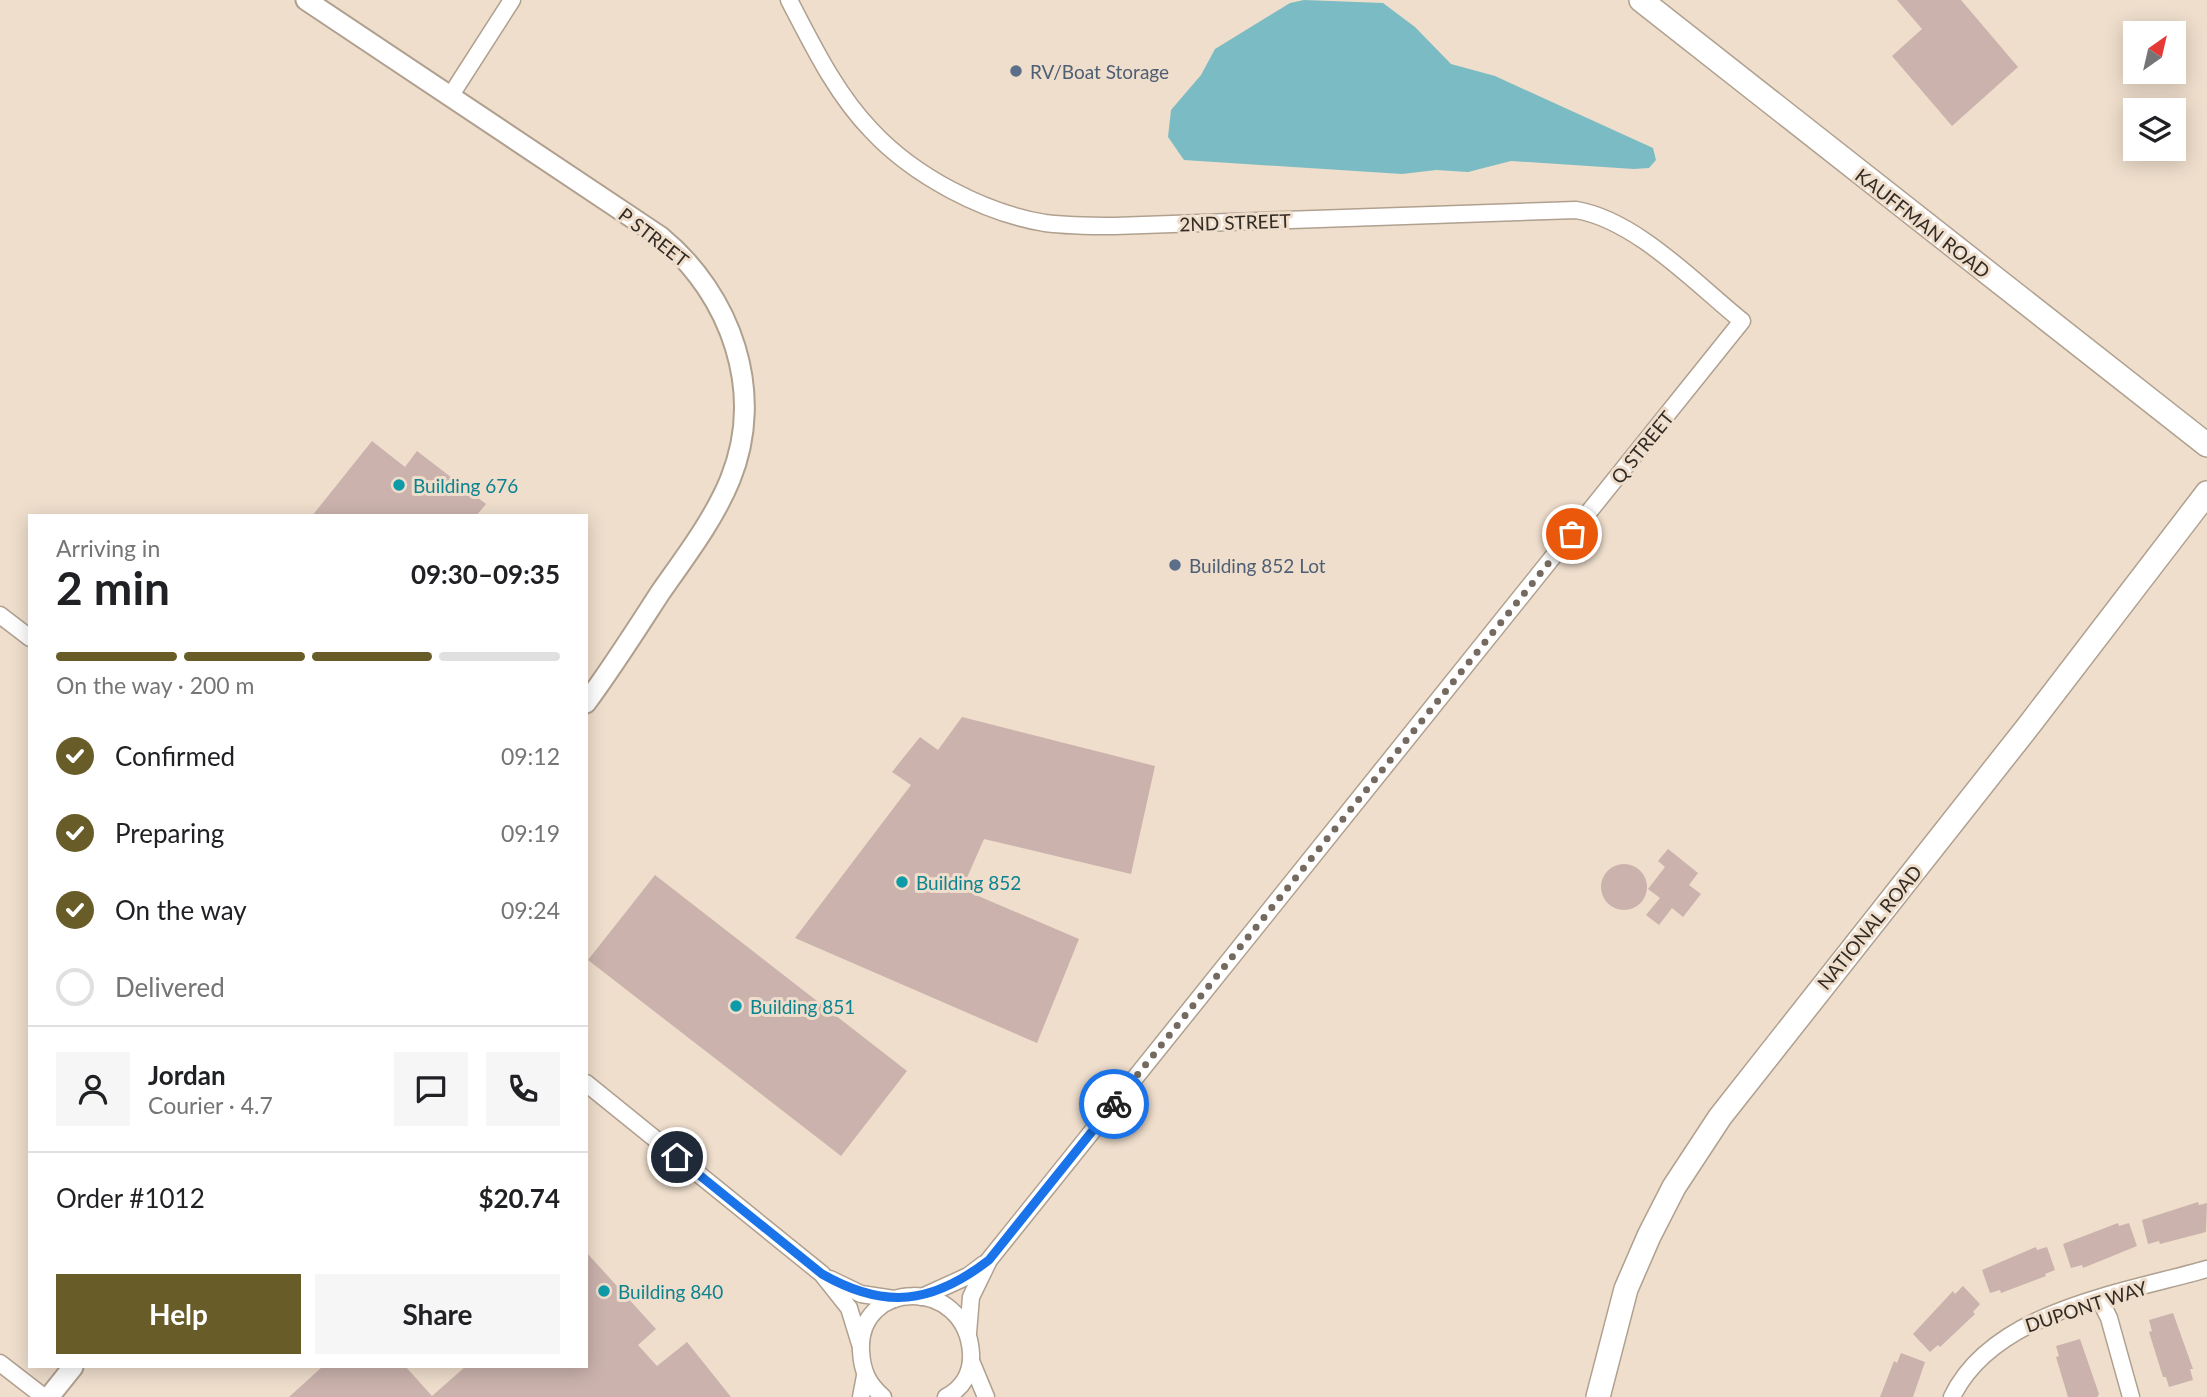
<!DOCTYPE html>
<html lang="en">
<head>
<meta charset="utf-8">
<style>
	:root { --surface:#fff; --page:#f6f6f6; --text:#202124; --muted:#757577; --line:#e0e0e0; --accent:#685c29 }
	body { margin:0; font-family:Lato,sans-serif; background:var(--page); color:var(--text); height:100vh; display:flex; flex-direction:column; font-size:26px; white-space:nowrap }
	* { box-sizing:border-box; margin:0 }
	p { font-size:23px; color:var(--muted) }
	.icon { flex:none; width:38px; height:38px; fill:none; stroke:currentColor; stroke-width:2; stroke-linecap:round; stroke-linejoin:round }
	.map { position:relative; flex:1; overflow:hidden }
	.panel { position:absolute; left:28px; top:514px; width:560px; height:854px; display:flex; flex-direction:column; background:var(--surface); border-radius:0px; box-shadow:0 4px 18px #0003 }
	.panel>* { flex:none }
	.needle { width:46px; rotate:34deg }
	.fabs { position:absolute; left:2123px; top:21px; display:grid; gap:14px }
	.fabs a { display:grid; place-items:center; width:63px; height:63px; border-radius:0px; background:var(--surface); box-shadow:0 4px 18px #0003; font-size:35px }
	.pin { position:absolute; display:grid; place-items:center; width:60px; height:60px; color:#fff; margin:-30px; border:4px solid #fff; border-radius:50%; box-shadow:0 2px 7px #0007 }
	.courier { position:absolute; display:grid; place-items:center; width:70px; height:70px; margin:-35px; border:5px solid #1a73e8; border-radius:50%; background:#fff; color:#222; box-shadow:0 2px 9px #0007 }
	.headline em { font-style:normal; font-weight:700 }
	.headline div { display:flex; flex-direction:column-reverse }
	.headline { display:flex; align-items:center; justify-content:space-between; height:119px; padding:0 28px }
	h1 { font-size:46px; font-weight:700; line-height:52px }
	.bar { display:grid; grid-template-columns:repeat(4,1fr); gap:10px 7px; align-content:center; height:84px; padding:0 28px }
	.bar i { height:9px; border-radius:5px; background:var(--line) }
	.bar .current { background:var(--accent) }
	.bar p { grid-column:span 4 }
	.line { display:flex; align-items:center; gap:18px; padding:0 28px; border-top:2px solid var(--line) }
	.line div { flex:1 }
	.round { display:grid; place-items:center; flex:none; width:74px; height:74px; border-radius:0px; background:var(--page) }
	ol { padding:0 28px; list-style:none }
	li { display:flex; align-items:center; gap:21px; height:77px }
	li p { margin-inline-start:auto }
	li .icon { padding:7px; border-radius:50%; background:var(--accent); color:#fff; stroke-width:4 }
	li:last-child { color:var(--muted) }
	li i { width:38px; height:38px; border:4px solid var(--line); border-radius:50% }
	.action { display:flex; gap:14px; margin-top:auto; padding:14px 28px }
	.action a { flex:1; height:80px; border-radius:0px; background:var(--accent); color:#fff; font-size:28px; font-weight:700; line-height:80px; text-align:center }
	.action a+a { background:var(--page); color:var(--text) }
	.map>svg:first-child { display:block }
	.water { fill:#7bbbc3 }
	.building { fill:#cbb2ad }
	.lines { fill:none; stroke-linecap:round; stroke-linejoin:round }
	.minor-casing { stroke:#b0a08f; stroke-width:19 }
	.tertiary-casing { stroke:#b0a08f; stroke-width:23 }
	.secondary-casing { stroke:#b0a08f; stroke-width:26 }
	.minor { stroke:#fff; stroke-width:16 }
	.tertiary { stroke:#fff; stroke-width:19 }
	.secondary { stroke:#fff; stroke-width:23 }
	.done { stroke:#756a5f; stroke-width:7; stroke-dasharray:0 12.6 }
	.route { stroke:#1a73e8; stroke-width:9 }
	.service-dot { fill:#5c6f8a; stroke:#efdecc; stroke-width:2.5 }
	.culture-dot { fill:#0f9aa8; stroke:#efdecc; stroke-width:2.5 }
	.labels { text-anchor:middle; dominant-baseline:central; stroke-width:6; stroke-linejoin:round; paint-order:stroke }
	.service-label { font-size:19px; fill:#4e5e75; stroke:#efdecc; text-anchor:start }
	.street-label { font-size:19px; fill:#332c25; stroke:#efdecc }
	.culture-label { font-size:19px; fill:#0d838f; stroke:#efdecc; text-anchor:start }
</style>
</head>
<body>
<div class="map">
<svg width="2207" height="1397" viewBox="0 0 2207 1397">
	<rect width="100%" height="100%" fill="#efdecc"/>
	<polygon class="water" points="1304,0 1383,3 1415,27 1451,64 1495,76 1653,148 1656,160 1649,168 1634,169 1511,161 1468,172 1436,170 1402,174 1184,160 1168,137 1171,110 1201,75 1215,49 1290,3"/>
	<g class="building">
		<polygon points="1897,0 1961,0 2018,67 1952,126 1892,56 1922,29"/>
		<polygon points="372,441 405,467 417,451 486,504 476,516 312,516"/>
		<polygon points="962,717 1155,766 1131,874 984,839 962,889 1079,939 1037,1043 795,938 911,785 892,772 920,737 938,750"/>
		<polygon points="1668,849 1698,873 1689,885 1701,894 1683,917 1672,908 1659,925 1646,915 1660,898 1648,889 1665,867 1658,861"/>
		<circle cx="1624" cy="887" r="23"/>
		<polygon points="655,875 907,1071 841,1156 588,960"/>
		<polygon points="2198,1202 2199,1205 2207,1203 2206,1232 2160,1244 2159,1241 2148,1244 2142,1220"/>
		<polygon points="2118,1223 2119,1226 2129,1223 2137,1246 2083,1268 2082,1265 2071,1268 2063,1244"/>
		<polygon points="2036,1247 2037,1250 2047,1247 2055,1270 2045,1274 2046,1276 2001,1293 2000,1290 1990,1293 1982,1270"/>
		<polygon points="586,1252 656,1329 638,1345 657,1366 687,1342 731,1397 289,1397 322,1367 406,1367 432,1396 465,1367 586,1367"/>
		<polygon points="1963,1286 1980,1304 1973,1312 1975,1314 1940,1347 1938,1345 1930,1352 1913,1334 1953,1291 1955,1294"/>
		<polygon points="2173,1313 2193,1369 2190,1369 2193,1380 2169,1387 2166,1377 2163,1377 2149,1332 2152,1331 2149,1320"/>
		<polygon points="2080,1339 2099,1394 2097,1397 2068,1397 2056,1357 2059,1356 2056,1346"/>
		<polygon points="1901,1353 1925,1362 1913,1397 1880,1397 1894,1361 1897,1363"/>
	</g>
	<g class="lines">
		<g class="minor-casing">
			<g id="minor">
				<path d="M789,0C813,46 836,94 872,131C914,176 984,213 1045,223C1068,226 1091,226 1115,226L1576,210C1636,220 1695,283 1742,321L989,1260L971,1297L968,1333"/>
				<polyline points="451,95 512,0"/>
				<polyline points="0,615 30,638"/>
				<polyline points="586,1083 822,1274 849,1308 860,1344"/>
				<polyline points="830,1279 861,1294 894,1299"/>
				<polyline points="922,1297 968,1276 984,1264"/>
				<polyline points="2100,1300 2109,1318 2131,1397"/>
				<polyline points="971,1361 986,1397"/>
				<polyline points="0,1363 44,1397"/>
				<polyline points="861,1397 865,1376"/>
				<path d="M883,1397C868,1384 862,1371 861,1351C857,1279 966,1276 971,1353C972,1372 963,1388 946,1397"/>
				<path d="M1952,1397C1993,1311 2123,1293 2207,1269"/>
			</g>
		</g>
		<g class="tertiary-casing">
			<g id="tertiary">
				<path d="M306,0L661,237C731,295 766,392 730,480C713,521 685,557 660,593C636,630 612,668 586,703"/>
				<polyline points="49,1397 73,1367"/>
			</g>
		</g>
		<g class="secondary-casing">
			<g id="secondary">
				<polyline points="1641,0 2207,445"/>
				<polyline points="1598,1397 1626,1289 1649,1236 1674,1187 1720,1117 2030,724 2207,493"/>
			</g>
		</g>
		<use href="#minor" class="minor"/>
		<use href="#tertiary" class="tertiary"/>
		<use href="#secondary" class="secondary"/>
	</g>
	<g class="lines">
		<polyline class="done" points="1114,1104 1572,534"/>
		<path class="route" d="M677,1157L822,1274C885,1310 932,1304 989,1260L1114,1104"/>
	</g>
	<g class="service-dot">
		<circle cx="1016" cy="71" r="7"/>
		<circle cx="1175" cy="565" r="7"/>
	</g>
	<g class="culture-dot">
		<circle cx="399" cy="485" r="7"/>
		<circle cx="902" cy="882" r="7"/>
		<circle cx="736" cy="1006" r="7"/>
		<circle cx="604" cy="1291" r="7"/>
	</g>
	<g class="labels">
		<g class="service-label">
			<text x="1030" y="71">RV/Boat Storage</text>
			<text x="1189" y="565">Building 852 Lot</text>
		</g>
		<g class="street-label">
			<text transform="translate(1235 222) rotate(-2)">2ND STREET</text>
			<text transform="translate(1923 223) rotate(38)">KAUFFMAN ROAD</text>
			<text transform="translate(654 237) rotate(38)">P STREET</text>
			<text transform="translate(1642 447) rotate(-51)">Q STREET</text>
			<text transform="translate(1869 927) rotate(-51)">NATIONAL ROAD</text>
			<text transform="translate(2086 1306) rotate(-18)">DUPONT WAY</text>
		</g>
		<g class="culture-label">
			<text x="413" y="485">Building 676</text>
			<text x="916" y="882">Building 852</text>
			<text x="750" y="1006">Building 851</text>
			<text x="618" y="1291">Building 840</text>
		</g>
	</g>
</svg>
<div class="fabs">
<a><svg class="needle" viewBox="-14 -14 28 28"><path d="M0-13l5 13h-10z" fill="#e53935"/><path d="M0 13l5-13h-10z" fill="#757577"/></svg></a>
<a><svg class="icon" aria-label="layers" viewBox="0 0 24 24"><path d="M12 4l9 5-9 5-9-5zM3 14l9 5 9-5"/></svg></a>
</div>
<div class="pin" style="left:1572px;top:534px;background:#ea580c"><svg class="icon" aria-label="bag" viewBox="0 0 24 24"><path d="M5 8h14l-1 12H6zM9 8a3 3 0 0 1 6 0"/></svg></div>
<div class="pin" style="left:677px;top:1157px;background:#1f2937"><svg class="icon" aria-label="home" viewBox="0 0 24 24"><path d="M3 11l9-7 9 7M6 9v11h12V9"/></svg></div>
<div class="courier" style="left:1114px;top:1104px"><svg class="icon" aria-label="bike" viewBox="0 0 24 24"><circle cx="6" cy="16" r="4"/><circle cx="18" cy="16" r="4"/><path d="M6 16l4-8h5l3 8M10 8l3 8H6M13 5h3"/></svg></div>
<section class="panel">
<div class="headline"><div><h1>2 min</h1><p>Arriving in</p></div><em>09:30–09:35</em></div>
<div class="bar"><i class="current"></i><i class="current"></i><i class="current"></i><i></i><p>On the way · 200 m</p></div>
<ol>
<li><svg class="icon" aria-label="check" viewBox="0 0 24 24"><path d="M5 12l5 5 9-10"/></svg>Confirmed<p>09:12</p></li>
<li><svg class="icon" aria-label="check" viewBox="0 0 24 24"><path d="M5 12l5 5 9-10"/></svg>Preparing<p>09:19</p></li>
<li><svg class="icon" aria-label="check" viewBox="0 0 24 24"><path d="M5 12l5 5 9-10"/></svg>On the way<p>09:24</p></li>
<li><i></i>Delivered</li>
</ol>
<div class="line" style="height:126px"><a class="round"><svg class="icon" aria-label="person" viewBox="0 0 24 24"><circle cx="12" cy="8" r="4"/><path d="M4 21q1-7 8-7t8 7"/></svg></a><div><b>Jordan</b><p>Courier · 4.7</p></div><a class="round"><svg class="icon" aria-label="chat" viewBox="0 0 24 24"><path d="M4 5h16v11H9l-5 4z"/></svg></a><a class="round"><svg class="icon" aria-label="phone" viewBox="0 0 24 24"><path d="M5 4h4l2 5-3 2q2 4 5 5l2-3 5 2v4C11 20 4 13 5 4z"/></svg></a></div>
<div class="line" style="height:91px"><div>Order #1012</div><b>$20.74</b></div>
<div class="action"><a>Help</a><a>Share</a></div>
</section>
</div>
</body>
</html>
